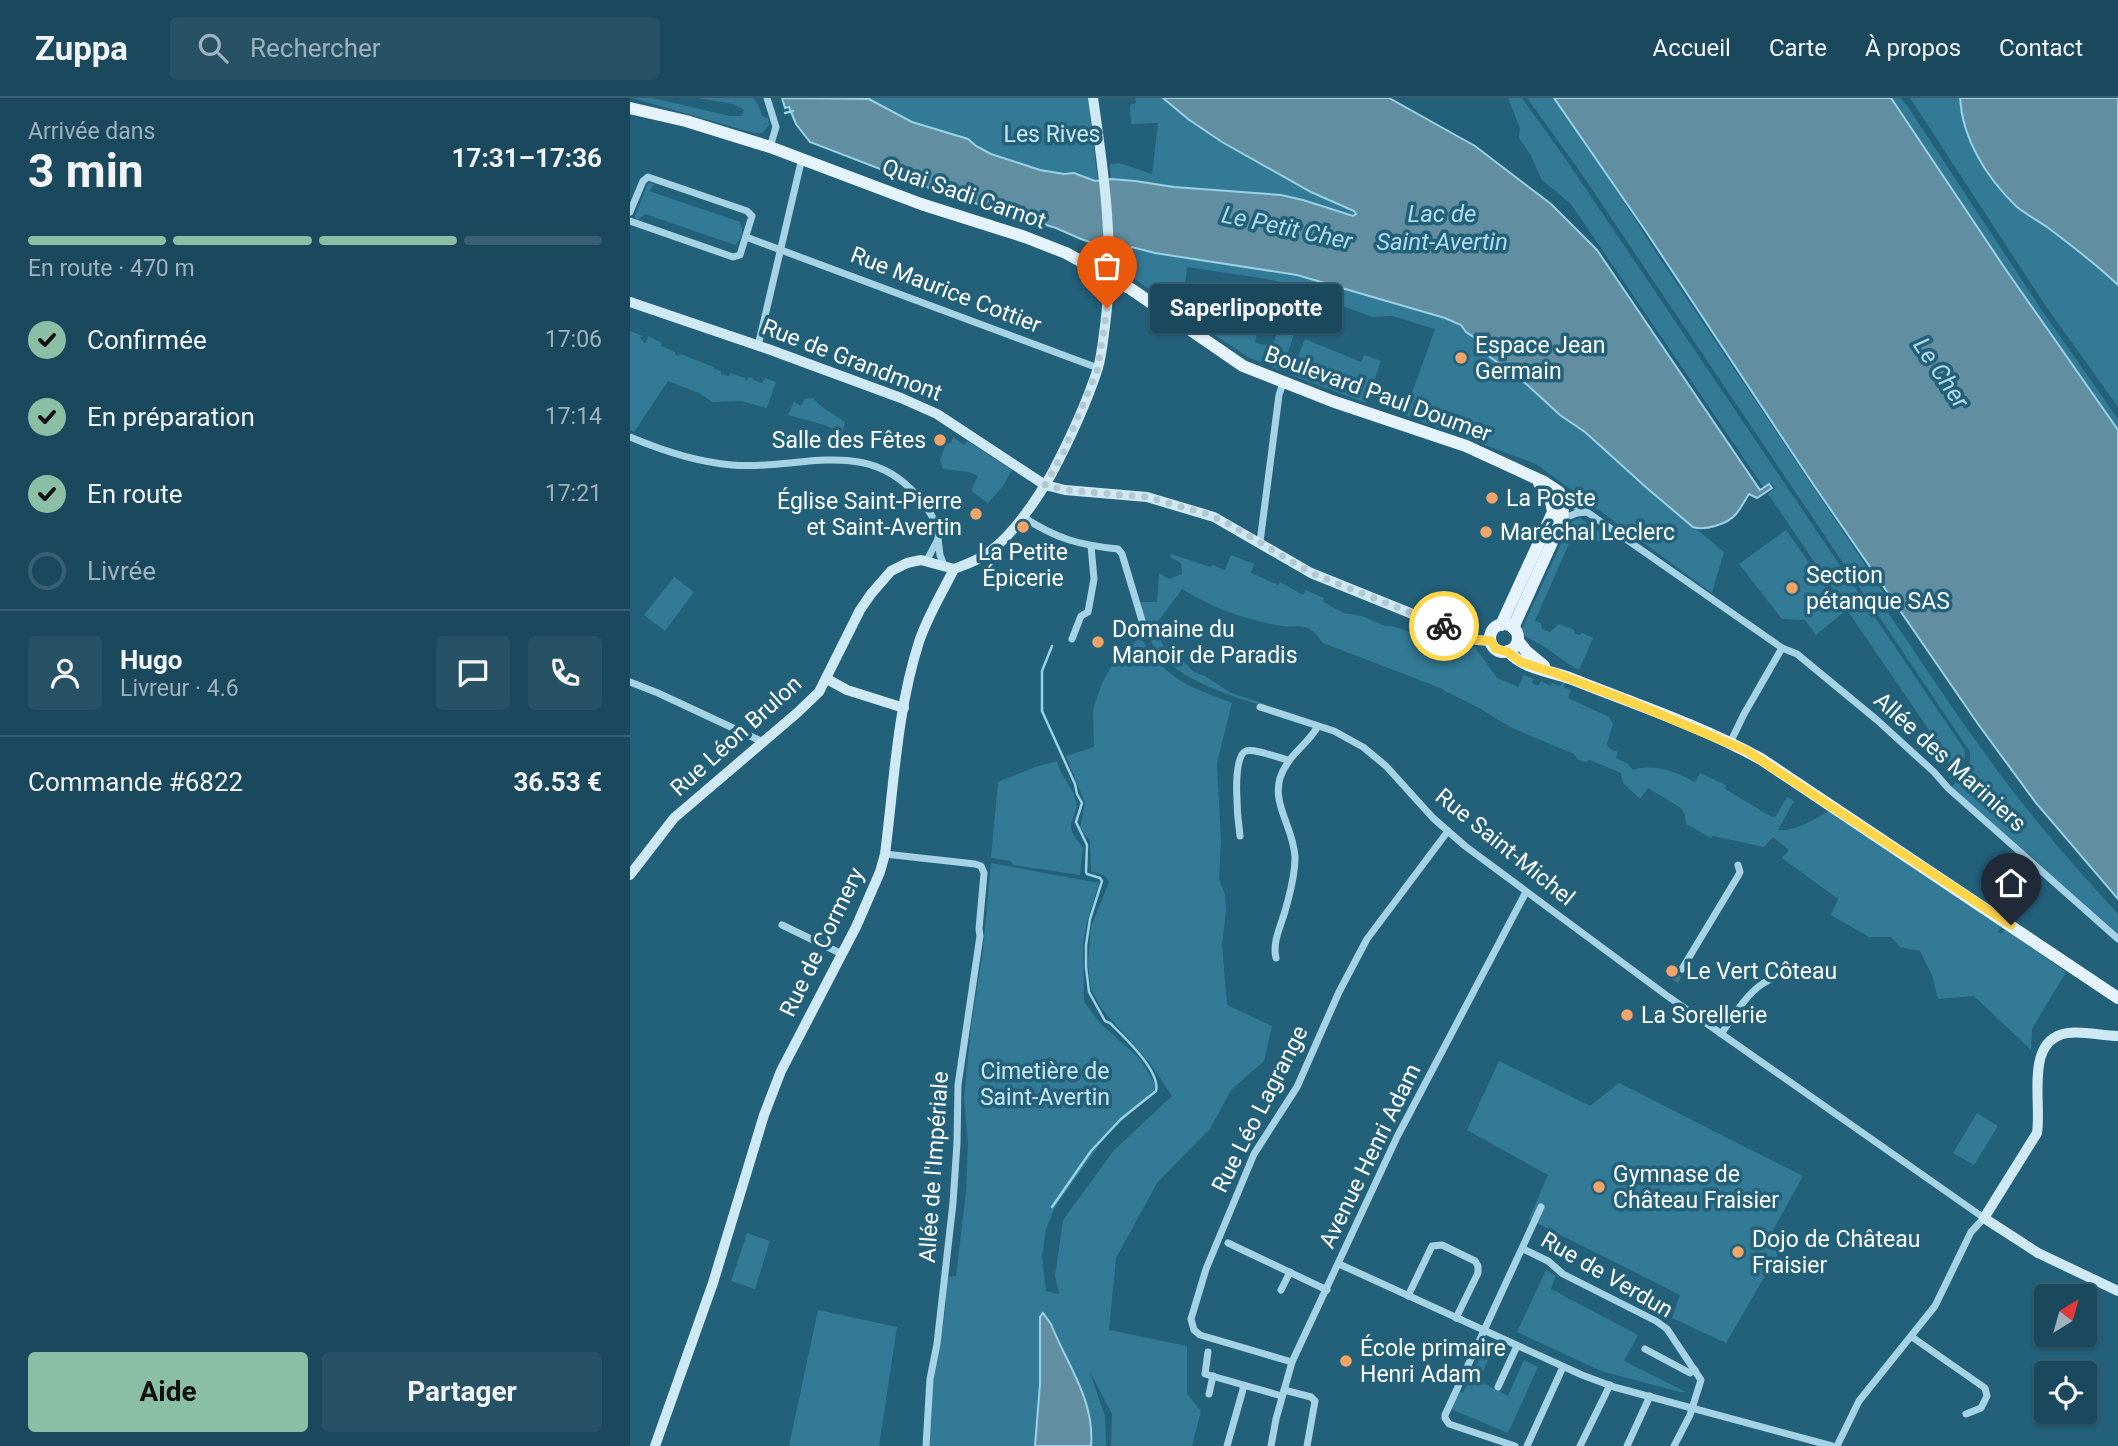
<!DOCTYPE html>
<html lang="fr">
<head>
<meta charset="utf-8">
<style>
	:root { --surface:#1a485c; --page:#275265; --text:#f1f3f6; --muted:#9fb2bb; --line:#386072; --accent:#8abfa5 }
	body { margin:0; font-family:Roboto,sans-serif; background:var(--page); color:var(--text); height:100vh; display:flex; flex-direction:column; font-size:26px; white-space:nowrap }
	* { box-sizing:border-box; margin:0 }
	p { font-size:23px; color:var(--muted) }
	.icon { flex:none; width:38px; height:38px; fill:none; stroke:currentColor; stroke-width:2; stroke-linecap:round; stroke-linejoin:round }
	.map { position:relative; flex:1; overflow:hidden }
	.panel { display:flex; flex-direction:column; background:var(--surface); width:630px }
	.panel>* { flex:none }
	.needle { width:46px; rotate:37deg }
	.fabs { position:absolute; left:1404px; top:1186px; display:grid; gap:14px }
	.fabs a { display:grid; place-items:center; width:63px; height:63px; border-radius:7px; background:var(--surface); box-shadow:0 2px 5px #0004,0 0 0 2px var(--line); font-size:35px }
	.pin { position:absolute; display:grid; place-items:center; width:60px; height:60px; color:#fff; margin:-72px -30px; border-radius:50% 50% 50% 0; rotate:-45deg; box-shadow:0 0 7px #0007 }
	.pin .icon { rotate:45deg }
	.courier { position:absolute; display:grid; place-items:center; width:70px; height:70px; margin:-35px; border:5px solid #ffd54a; border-radius:50%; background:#fff; color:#222; box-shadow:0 2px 9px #0007 }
	.bubble { position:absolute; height:49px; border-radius:7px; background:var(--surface); box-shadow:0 2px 5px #0004,0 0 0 2px var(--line); font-size:23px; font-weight:700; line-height:49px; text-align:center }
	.head em { font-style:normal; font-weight:700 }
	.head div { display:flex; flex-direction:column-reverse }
	.head { display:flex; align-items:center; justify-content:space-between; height:119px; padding:0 28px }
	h1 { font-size:46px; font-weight:700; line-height:52px }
	.bar { display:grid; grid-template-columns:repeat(4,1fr); gap:10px 7px; align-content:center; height:84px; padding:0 28px }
	.bar i { height:9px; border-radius:5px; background:var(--line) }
	.bar .current { background:var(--accent) }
	.bar p { grid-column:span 4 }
	.line { display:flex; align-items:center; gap:18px; padding:0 28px; border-top:2px solid var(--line) }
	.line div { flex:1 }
	.round { display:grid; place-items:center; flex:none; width:74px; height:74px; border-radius:7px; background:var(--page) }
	ol { padding:0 28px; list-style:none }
	li { display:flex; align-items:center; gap:21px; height:77px }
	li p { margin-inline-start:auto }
	li .icon { padding:7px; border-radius:50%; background:var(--accent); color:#111; stroke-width:4 }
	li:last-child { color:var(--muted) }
	li i { width:38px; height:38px; border:4px solid var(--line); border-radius:50% }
	.primary-button { display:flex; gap:14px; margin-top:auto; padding:14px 28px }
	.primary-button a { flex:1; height:80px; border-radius:7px; background:var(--accent); color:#111; font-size:28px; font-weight:700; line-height:80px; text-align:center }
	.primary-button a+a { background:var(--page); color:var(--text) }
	header { display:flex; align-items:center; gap:42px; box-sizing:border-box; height:98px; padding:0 35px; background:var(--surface); border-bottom:2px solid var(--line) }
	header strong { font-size:33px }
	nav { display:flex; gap:38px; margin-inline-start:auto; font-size:24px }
	.search { width:490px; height:63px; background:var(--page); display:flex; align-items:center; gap:18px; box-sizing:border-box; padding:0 24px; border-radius:7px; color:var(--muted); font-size:26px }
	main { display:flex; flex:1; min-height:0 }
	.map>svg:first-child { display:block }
	.green { fill:#337a96 }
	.water { fill:#618fa1; stroke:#99d1e6; stroke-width:2 }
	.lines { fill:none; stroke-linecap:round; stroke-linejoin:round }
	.stream { stroke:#99d1e6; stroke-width:2.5 }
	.street-tunnel { stroke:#44788e; stroke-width:7; stroke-dasharray:7 3.5; stroke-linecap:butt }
	.street { stroke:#a5d3e5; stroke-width:7 }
	.secondary { stroke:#cee9f4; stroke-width:10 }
	.primary { stroke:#e5f4fc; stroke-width:12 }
	.done { stroke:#b2c7d0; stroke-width:7; stroke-dasharray:0 12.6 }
	.route { stroke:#ffd54a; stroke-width:9 }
	.poi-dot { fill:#f0a468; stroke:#23607a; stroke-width:2.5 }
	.labels { text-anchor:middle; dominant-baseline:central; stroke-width:7; stroke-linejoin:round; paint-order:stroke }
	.park-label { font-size:23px; fill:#c8e8f4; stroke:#23607a }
	.street-label { font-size:23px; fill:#fff; stroke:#23607a }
	.poi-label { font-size:23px; fill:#fff; stroke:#23607a; text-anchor:start }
	.water-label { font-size:24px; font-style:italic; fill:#b0dced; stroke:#23607a }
</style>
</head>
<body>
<header>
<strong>Zuppa</strong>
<div class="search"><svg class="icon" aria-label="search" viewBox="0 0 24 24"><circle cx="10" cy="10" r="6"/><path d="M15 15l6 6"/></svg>Rechercher</div>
<nav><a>Accueil</a><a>Carte</a><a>À propos</a><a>Contact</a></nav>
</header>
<main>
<section class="panel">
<div class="head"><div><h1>3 min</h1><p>Arrivée dans</p></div><em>17:31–17:36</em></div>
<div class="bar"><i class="current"></i><i class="current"></i><i class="current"></i><i></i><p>En route · 470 m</p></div>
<ol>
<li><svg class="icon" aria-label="check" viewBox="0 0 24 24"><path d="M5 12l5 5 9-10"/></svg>Confirmée<p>17:06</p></li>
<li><svg class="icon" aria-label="check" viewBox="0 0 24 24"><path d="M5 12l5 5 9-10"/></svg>En préparation<p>17:14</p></li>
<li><svg class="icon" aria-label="check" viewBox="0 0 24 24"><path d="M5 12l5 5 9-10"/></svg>En route<p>17:21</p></li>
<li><i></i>Livrée</li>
</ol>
<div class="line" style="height:126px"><a class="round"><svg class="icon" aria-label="person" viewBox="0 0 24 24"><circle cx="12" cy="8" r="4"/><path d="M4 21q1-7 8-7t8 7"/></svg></a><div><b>Hugo</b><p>Livreur · 4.6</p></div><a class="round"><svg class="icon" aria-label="chat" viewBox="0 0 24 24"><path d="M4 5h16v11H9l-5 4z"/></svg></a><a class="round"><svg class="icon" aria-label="phone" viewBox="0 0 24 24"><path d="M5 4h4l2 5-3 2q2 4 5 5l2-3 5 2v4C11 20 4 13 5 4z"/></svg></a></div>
<div class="line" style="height:91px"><div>Commande #6822</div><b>36.53 €</b></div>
<div class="primary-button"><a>Aide</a><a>Partager</a></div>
</section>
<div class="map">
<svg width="1488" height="1348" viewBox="0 0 1488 1348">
	<rect width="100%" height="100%" fill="#23607a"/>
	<g class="green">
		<polygon points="2,0 22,0 100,18 112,18 114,12 103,6 67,0 123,0 128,6 132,18 138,20 139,27 132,35 124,35"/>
		<polygon points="234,0 458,0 468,83 465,83 444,75 434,76 410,72 361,56 346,48 338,41 282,24"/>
		<polygon points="505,0 533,0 558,21 592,44 681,94 724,113 725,117 716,117 651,97 544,89 481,81 480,66 490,65 522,76 528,25 501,26 500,7 506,5"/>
		<path d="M878,0H892L937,63L1334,651C1338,663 1329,677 1319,681L1320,669L1316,657L1138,396L1145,390L1141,385L1134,390L941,106L912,82L900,56L889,40L890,30Z"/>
		<path d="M897,0H924L942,24L1029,159L1262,507L1256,512C1289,559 1320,608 1354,654C1394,711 1441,765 1488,816V836L1322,689L1340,664V654L951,75Z"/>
		<polygon points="1261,0 1271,0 1282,15 1411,211 1488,321 1488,332 1374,169"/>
		<path d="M1280,0H1330C1334,41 1356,79 1386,108C1398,120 1416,128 1430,139C1450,155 1469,171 1488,187V309L1415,207Z"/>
		<path d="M18,85L25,86L19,93L110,124C114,134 112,140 105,147L15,116L8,122L6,121L5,118Z"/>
		<polygon points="502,149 525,155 667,177 815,220 831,227 836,234 848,242 860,259 894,284 930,317 955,334 1018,391 1094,454 1082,495 906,366 774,317 805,231 762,218 742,219 691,200 667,188 637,181 557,169 554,196 558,197 555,210 551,215 493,172 488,165 487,153 500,151"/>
		<polygon points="657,216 673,217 665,233 652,273 618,259 577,232 594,221 623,226 623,232 627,233 625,245 643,248 646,237 650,237 654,218 656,218"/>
		<polygon points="0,233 13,238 10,239 13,244 16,245 18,238 32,245 31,248 45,254 45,257 49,258 50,256 84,269 84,271 91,273 91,276 99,278 100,275 115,280 117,283 118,279 123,280 123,282 132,285 135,280 146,284 137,310 111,303 82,304 69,295 38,283 4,334 0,332"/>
		<polygon points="675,241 731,264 734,257 751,263 736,305 661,277"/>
		<polygon points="183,300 192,309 215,324 212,335 194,327 158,317 164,304 171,308 175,301"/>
		<polygon points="323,339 334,347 337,343 382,372 373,388 358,405 341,393 348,378 339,374 313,371 310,362 316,345 321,345"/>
		<path d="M950,420L973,436L970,444L944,434L905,523L911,525L912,531L920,534L929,526L944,532V535L950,537L952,535L963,540L949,572C935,565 924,554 910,546C902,542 897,541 891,533L941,424Z"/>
		<polygon points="1156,432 1214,514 1186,537 1175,522 1152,521 1109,466"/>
		<path d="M541,456L581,469L582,467L595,472L601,457L624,466L621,475L648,487L650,484L673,497L676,492L694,500L692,503L713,515L732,518L755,528H761L780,534L784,524L790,527L789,530L792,531L794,528L808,534L807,536L810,537L811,535L815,537L814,541L824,544L826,541L827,543H830L845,549L867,580L888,589L894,577L904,581L902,585L908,588L911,583L921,588L922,585L930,588L933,584L935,585L933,589L941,592L938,600L979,619L983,626L977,646L980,651L988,654L986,660L997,665L1003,672C1025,665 1046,674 1065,684L1070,675L1096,687L1095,691L1142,719L1146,718L1157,699L1164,703L1148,732C1166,734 1184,721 1199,713L1371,829L1368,834L1371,836L1375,831L1436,874L1402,931L1401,952L1344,898L1308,901L1302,877L1290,853L1270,849L1261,839H1239L1201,817L1208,801L1152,760L1159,752L1143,739L1134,749L1083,738L1081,740L1056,726L1055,716L1051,710L1018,690L1010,701L993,685L991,675L960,662L955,664L947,661L944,656L880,629L849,610L813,592V591L693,545C689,540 684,533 678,530C669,526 660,530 651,528C611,520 587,512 552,491L527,525L529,538L537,555L555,565L564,574L575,578L601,595L635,606L633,608C600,598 545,580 525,550C516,537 513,519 509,504H527L529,475L539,481L552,476L551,465L540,459Z"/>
		<polygon points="44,479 64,494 35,533 14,517"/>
		<path d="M511,540C534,581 560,589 602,605L587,665L591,744L589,781L595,796L596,812L592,847L597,907L642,928L634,963L601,992L580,1031L527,1085L486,1160L479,1232L557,1248V1296L571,1313L562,1348H481L482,1316L459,1272L475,1318L476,1348H299L302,1288L314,1222L318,1179L326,1178L336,1094L338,1046L334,1000L341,929L353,852L361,765L469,785L457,824L453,844L454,904L472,927L510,961L527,989L474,1040L425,1109L416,1131L412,1160L416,1193L429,1196L425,1178L433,1122L484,1052L542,998L519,964L471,910L461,891L458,867L461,829L479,784L475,778L461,773L460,743L450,730L455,705L436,658L464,649L463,611L472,585L489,555Z"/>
		<path d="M427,663C431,680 444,690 446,703C448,713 440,722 441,730C442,737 449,744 453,750L450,777L383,767L381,763L361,760L368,684L405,669Z"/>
		<polygon points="869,963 960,1008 989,985 1173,1078 1143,1132 1157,1140 1096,1245 1042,1220 1050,1197 899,1121 918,1077 837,1032"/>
		<polygon points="1347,1015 1368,1028 1344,1067 1323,1055"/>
		<polygon points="117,1135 140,1143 125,1191 101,1183"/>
		<polygon points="916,1172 926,1178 921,1191 1008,1237 994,1263 1056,1294 1050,1294 971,1273 887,1234"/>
		<polygon points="188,1212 267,1229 249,1348 159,1348"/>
		<polygon points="856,1248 863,1251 849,1283 878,1298 894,1262 908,1269 878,1335 821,1311 829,1294 833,1295"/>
	</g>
	<g class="water">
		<path d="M152,0L239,1L282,24L338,41L346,48L361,56L410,72L434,76L444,75L465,83L481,81L505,83L544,89L651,97L673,102L723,118L726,116L724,113L681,94L592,44L558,21L533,0H759L845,48L921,106L967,152L1130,392L1139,386L1142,390L1127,400L1119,396C1115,402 1111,410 1106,416C1098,426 1075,433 1063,429L1018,391L955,334L930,317L894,284L860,259L848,242L836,234L831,227L815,220L667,177L525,155L502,149L500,151L493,152L478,147L471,148L451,141L426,130L315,96L180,44L166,26L159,9L155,10Z"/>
		<polygon points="924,0 1261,0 1374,169 1488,332 1488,801 1406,705 1348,626 1183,386 1015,132"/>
		<path d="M1330,0H1488V187C1466,166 1441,147 1417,129C1407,122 1395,116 1386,108C1357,80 1332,41 1330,0Z"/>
		<path d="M413,1215L421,1226C437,1267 465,1302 461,1348H405L410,1286V1219Z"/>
	</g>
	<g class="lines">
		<g class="stream">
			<polyline points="155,15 163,13"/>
			<path d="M422,1109L461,1053L491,1021L526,993C531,973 493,938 480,925L475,923L459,894L456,869V847L460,821L472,783L470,780L457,776L456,774L457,747L446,724L452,705L447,696L445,686L412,613V573L422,548"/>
		</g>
		<polyline class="street-tunnel" points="1045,883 1052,871"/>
		<g class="street">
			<polyline points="137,0 146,29 140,49"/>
			<polyline points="0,114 13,83 18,79 117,113 122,118 110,157 103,159 0,123"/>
			<polyline points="116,139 468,270"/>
			<polyline points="128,248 172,60"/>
			<path d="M0,339C33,353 66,364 102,367C168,373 237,337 288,399C299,412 308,424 308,441"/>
			<polyline points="932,401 957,414 947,415 932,421"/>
			<polyline points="957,414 1152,550 1167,556 1247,622 1304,674 1318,690 1488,841"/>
			<path d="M393,419C427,441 449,447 488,451L492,456L516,536"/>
			<polyline points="630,444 649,297 653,285"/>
			<polyline points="297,462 308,441 310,457 314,467"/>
			<polyline points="442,541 451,518 458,514 464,481 461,448"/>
			<polyline points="0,584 28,595 133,644"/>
			<polyline points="630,609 704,633 733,649 756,668 803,720 835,748 1036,897 1354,1120 1341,1134 1305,1208 1229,1303 1207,1348"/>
			<polyline points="1100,645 1114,616 1152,550"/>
			<path d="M610,738C608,724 601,658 616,653C624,650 649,660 658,662"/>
			<polyline points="255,756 345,766 351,768 354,775 349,831 350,838 328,987 327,1045 323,1105 307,1246 300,1281 296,1348"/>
			<polyline points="152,827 212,856"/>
			<path d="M646,860C642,844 651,828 655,813C660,796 665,777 665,759C664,731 642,707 650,680C658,656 677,648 688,628"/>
			<polyline points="1052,871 1108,778 1110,774 1108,767"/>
			<path d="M1091,936C1103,919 1115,898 1132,886C1143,879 1156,876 1167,867"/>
			<polyline points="598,1145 697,1192"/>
			<polyline points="893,1151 918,1163 933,1176 1026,1223 1037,1231 1071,1282 1060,1317 1044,1348"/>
			<polyline points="709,1166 952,1277 984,1289 1202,1348"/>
			<polyline points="651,1192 660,1174"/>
			<polyline points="778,1198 802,1148 812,1147 845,1163 848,1168 848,1175 826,1220"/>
			<polyline points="1282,1239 1355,1290 1357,1298 1351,1310 1336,1316"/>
			<polyline points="1015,1251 1060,1275 1065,1272"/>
			<polyline points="578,1254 575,1276 652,1298"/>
			<polyline points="662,1264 570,1237 564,1232 561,1221 576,1171 624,1056 667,989 709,894 737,841 818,733"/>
			<polyline points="868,1289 887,1248"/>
			<polyline points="654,1292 681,1299 685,1303 677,1348"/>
			<polyline points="579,1296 583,1278"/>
			<polyline points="597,1348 614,1288"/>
			<polyline points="641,1348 646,1321 662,1264 767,1039 896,794"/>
			<polyline points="885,1348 819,1326 815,1320 815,1317 911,1109"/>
			<polyline points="897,1348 933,1269"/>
			<polyline points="950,1348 980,1287"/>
			<polyline points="997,1348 1020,1298"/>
		</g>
		<g class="secondary">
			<polyline points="0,204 138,251 271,300 307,316 415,387 435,392 517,399 584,419 681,475 847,542 861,543"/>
			<polyline points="197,581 217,592 274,610"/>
			<polyline points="0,777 44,720 167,615 189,594 230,512 241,496 261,473 277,465 291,462 324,471"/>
			<path d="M1488,938C1472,938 1455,933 1438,935C1394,941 1412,1003 1407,1035L1354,1120L1408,1155L1488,1193"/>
			<path d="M25,1348L83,1185L134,1017L151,973L226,829L250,774L255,756C264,686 267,612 289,544C297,519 312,495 324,471C334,467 344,464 353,458C380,442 405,404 421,377C439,343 456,307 468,270C472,256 473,242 475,228C485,152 474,75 463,0"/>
		</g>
		<g class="primary">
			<polyline points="0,10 56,23 140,49 291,106 395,139 436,155 501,191 613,268 702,303 836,348 914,384 929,394 933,410 932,422 883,530"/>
			<circle cx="874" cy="540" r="14"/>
			<polyline points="871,527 923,414 920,398 909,385"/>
			<polyline points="888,543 897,554 914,568"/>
			<path d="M878,553C893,571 922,573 942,581C1005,606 1071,628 1131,661L1488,900"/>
		</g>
	</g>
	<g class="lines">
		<polyline class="done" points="477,210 468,270 434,353 415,387 435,392 517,399 577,416 599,426 681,475 814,528"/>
		<polyline class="route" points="814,528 847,542 861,543 866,551 878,554 891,564 925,575 1001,604 1117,653 1381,827"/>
	</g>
	<g class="poi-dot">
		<circle cx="831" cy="260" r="7"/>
		<circle cx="310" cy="342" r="7"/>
		<circle cx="862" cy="400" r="7"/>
		<circle cx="346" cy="416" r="7"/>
		<circle cx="393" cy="429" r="7"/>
		<circle cx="856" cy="434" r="7"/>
		<circle cx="1162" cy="490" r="7"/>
		<circle cx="468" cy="544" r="7"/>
		<circle cx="1042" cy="873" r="7"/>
		<circle cx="997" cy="917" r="7"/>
		<circle cx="969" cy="1089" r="7"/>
		<circle cx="1108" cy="1154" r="7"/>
		<circle cx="716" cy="1263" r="7"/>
	</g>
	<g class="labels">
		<g class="park-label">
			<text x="422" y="36">Les Rives</text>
			<text x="415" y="973">Cimetière de<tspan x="415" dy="26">Saint-Avertin</tspan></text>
		</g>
		<g class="street-label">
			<text transform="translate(334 96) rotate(19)">Quai Sadi Carnot</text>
			<text transform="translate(316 192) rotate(21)">Rue Maurice Cottier</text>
			<text transform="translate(222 262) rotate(21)">Rue de Grandmont</text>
			<text transform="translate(748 296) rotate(20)">Boulevard Paul Doumer</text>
			<text transform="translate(106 638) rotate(-42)">Rue Léon Brulon</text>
			<text transform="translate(1320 664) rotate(42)">Allée des Mariniers</text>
			<text transform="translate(875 749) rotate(39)">Rue Saint-Michel</text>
			<text transform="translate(192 844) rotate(-64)">Rue de Cormery</text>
			<text transform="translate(630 1011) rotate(-63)">Rue Léo Lagrange</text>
			<text transform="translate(740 1058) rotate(-64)">Avenue Henri Adam</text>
			<text transform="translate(304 1069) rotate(-86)">Allée de l'Impériale</text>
			<text transform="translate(977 1177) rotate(30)">Rue de Verdun</text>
		</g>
		<g class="poi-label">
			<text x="845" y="247">Espace Jean<tspan x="845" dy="26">Germain</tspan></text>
			<text x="296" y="342" text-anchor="end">Salle des Fêtes</text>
			<text x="876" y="400">La Poste</text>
			<text x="332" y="403" text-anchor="end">Église Saint-Pierre<tspan x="332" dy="26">et Saint-Avertin</tspan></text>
			<text x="870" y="434">Maréchal Leclerc</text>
			<text x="393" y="454" text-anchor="middle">La Petite<tspan x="393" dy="26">Épicerie</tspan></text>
			<text x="1176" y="477">Section<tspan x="1176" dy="26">pétanque SAS</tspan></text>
			<text x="482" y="531">Domaine du<tspan x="482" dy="26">Manoir de Paradis</tspan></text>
			<text x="1056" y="873">Le Vert Côteau</text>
			<text x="1011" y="917">La Sorellerie</text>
			<text x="983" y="1076">Gymnase de<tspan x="983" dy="26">Château Fraisier</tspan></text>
			<text x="1122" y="1141">Dojo de Château<tspan x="1122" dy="26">Fraisier</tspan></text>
			<text x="730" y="1250">École primaire<tspan x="730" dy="26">Henri Adam</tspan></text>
		</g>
		<g class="water-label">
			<text x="812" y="116">Lac de<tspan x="812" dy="28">Saint-Avertin</tspan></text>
			<text transform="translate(657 130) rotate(12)">Le Petit Cher</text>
			<text transform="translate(1311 275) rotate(56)">Le Cher</text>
		</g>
	</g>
</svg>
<div class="fabs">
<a><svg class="needle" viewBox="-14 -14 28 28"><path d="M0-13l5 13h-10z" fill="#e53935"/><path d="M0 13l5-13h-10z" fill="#9fb2bb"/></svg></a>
<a><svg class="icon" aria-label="locate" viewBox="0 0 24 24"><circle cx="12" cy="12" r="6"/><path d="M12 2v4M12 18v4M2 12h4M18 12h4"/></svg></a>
</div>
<div class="pin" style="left:477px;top:210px;background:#ea580c"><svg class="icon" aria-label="bag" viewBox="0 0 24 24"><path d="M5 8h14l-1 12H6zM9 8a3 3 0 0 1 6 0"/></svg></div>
<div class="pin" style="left:1381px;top:827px;background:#1f2937"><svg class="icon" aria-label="home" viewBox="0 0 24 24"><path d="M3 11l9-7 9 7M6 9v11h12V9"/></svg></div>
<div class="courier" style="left:814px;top:528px"><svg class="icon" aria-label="bike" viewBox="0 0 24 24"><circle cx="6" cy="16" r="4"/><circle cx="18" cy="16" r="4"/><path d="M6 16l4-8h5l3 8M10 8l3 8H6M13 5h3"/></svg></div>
<div class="bubble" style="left:520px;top:186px;width:192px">Saperlipopotte</div>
</div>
</main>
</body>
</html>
